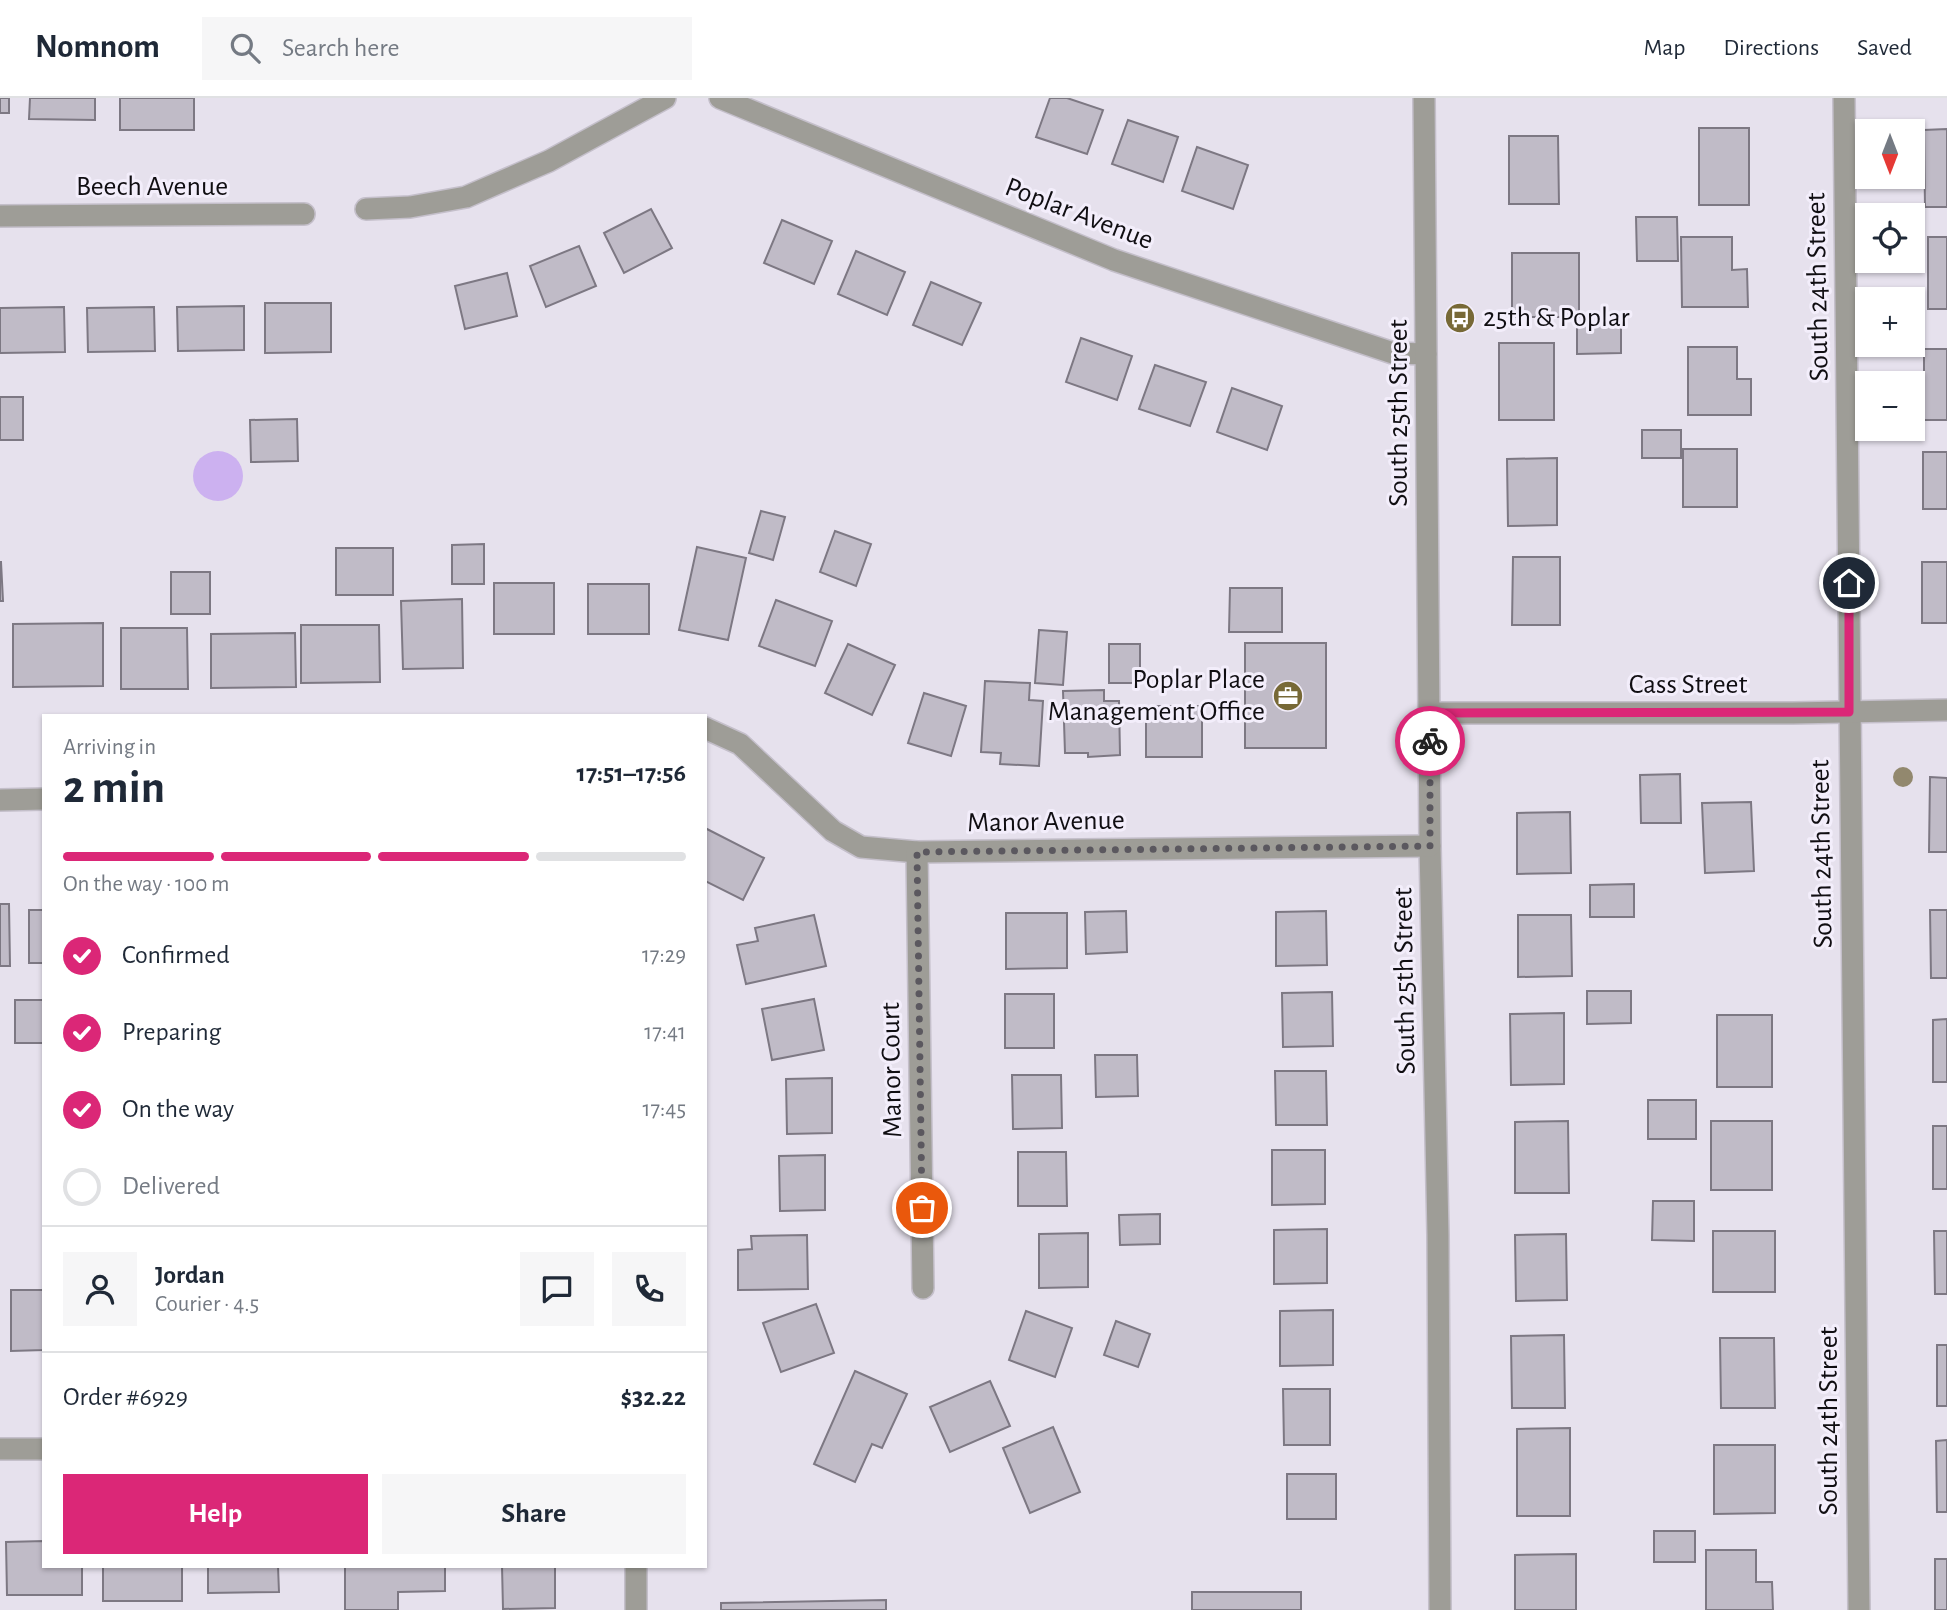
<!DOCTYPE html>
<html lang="en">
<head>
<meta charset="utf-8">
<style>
	:root { --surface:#fff; --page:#f6f6f7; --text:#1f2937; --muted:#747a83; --line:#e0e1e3; --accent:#db2777 }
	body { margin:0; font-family:"Alegreya Sans",sans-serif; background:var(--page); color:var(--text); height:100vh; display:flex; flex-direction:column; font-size:26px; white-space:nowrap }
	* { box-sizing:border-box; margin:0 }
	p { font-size:23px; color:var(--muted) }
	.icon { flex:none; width:38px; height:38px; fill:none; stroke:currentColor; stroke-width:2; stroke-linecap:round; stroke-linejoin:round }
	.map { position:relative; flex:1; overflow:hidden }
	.drawer { position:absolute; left:42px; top:616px; width:665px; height:854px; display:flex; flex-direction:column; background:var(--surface); border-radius:0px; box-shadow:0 2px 5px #0004 }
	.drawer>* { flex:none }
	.needle { width:46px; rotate:180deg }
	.fabs { position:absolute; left:1855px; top:21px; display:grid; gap:14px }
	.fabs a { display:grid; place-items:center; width:70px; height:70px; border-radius:0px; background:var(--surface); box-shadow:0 2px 5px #0004; font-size:35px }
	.pin { position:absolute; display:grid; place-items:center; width:60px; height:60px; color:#fff; margin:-30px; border:4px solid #fff; border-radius:50%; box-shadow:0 2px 7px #0007 }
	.courier { position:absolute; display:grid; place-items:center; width:70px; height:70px; margin:-35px; border:5px solid #db2777; border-radius:50%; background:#fff; color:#222; box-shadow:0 2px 9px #0007 }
	.summary em { font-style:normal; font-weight:700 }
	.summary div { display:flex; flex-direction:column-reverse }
	.summary { display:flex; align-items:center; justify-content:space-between; height:119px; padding:0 21px }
	h1 { font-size:46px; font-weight:700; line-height:52px }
	.bar { display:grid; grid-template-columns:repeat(4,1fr); gap:10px 7px; align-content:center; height:84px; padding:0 21px }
	.bar i { height:9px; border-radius:5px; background:var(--line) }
	.bar .current { background:var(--accent) }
	.bar p { grid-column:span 4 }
	.line { display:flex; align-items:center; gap:18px; padding:0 21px; border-top:2px solid var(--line) }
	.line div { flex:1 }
	.round { display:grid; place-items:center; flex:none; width:74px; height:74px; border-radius:0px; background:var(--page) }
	ol { padding:0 21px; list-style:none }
	li { display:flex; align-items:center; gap:21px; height:77px }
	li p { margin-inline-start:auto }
	li .icon { padding:7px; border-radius:50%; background:var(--accent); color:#fff; stroke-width:4 }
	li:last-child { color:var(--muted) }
	li i { width:38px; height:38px; border:4px solid var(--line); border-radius:50% }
	.action { display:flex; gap:14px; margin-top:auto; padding:14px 21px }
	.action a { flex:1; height:80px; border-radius:0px; background:var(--accent); color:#fff; font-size:28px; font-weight:700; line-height:80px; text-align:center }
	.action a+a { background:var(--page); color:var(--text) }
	header { display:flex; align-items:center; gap:42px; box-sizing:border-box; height:98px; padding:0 35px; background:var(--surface); border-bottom:2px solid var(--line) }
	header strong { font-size:33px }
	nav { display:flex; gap:38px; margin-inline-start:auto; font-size:24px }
	.search { width:490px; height:63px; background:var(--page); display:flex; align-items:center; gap:18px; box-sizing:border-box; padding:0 24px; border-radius:0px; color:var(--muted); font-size:26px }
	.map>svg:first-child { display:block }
	.water { fill:#ccb1f0 }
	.building { fill:#c0bbc7; stroke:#7d7883; stroke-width:2 }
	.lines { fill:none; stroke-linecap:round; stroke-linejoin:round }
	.street-casing { stroke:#c4bfca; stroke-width:24 }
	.street { stroke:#9e9d97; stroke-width:21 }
	.tree { fill:#92886e }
	.done { stroke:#5b585f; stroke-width:7; stroke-dasharray:0 12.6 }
	.route { stroke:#db2777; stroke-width:9 }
	.labels { text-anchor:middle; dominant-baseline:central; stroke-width:6; stroke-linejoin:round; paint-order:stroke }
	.street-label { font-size:28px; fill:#100e12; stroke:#f3eefb }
	.poi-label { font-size:28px; fill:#100e12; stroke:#f3eefb; text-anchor:start }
</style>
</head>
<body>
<header>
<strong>Nomnom</strong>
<div class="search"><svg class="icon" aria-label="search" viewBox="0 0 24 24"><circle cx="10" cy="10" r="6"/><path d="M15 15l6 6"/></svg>Search here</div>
<nav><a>Map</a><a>Directions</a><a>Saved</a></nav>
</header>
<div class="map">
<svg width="1947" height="1512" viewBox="0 0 1947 1512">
	<rect width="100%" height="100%" fill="#e6e1ed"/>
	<circle class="water" cx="218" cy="378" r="25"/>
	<g class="building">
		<rect x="0" y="0" width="9" height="15"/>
		<polygon points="30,0 95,0 95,22 29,21"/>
		<rect x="120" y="0" width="74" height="32"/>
		<polygon points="1050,0 1067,0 1103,12 1087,56 1036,39"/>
		<polygon points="1128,22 1178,39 1163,84 1112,66"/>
		<rect x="1699" y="30" width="50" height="77"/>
		<polygon points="1947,31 1947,109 1925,109 1924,32"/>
		<polygon points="1509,38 1558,38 1559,106 1509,106"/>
		<polygon points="1197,49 1248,67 1233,111 1182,93"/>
		<polygon points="651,111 672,150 624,175 604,135"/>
		<polygon points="1636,119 1677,119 1678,163 1637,163"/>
		<polygon points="782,122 832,143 814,186 764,165"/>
		<polygon points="1681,139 1732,139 1732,172 1747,171 1748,209 1682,209"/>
		<rect x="1928" y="139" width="19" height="72"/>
		<polygon points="579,148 596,188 546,209 530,168"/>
		<polygon points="856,153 905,174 887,217 838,196"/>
		<rect x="1512" y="155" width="67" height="64"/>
		<polygon points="507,175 517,218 465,231 455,188"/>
		<polygon points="931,184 981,205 962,247 913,227"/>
		<polygon points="265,205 331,205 331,254 265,255"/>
		<polygon points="244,208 244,252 178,253 177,209"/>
		<polygon points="64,209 65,254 0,255 0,210"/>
		<polygon points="154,209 155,253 88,254 87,210"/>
		<polygon points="1621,225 1621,255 1577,256 1577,226"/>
		<polygon points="1081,240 1132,258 1117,302 1066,284"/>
		<rect x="1499" y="245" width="55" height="77"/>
		<polygon points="1688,249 1737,249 1737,281 1751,281 1751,317 1688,317"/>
		<rect x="1924" y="251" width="23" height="71"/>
		<polygon points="1155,267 1206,284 1190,328 1139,311"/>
		<polygon points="1232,290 1282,308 1267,352 1217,334"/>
		<rect x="0" y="299" width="23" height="43"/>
		<polygon points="297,321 298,363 251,364 250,322"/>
		<rect x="1642" y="332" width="39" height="28"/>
		<rect x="1683" y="351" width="54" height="58"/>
		<rect x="1923" y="354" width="24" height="57"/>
		<polygon points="1557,360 1557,427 1508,428 1507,361"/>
		<polygon points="761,413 785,419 773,462 749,455"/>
		<polygon points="835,433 871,446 856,488 820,474"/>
		<polygon points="484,446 484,486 452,486 452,447"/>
		<polygon points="697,449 746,460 728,542 679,532"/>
		<rect x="336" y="450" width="57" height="47"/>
		<polygon points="1513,459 1560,459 1560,527 1512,527"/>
		<polygon points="0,464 1,464 3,503 0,503"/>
		<rect x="1922" y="464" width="25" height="61"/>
		<rect x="171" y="474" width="39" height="42"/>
		<rect x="494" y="485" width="60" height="51"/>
		<rect x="588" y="486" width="61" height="50"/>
		<polygon points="1230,490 1282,490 1282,534 1229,534"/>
		<polygon points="462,501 463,570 403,571 401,503"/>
		<polygon points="776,502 832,523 815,568 759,548"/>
		<polygon points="103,525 103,588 13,589 13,526"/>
		<polygon points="301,527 379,527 380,584 301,585"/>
		<polygon points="121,530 187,530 188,591 121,591"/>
		<polygon points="1039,532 1067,534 1063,587 1035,585"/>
		<polygon points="295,535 296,589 211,590 211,536"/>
		<rect x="1245" y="545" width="81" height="105"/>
		<polygon points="848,546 895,567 872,617 825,595"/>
		<rect x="1109" y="546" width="31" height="39"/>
		<polygon points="985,583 1030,585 1029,602 1043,603 1039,668 1000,666 1001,655 981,654"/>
		<polygon points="1104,592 1104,603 1119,603 1120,657 1088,659 1088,655 1065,655 1063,593"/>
		<polygon points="924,595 966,608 951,658 908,645"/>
		<rect x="1146" y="608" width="56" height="51"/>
		<polygon points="1680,676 1681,725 1641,725 1640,677"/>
		<polygon points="1930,679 1947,680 1947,754 1929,754"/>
		<polygon points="1751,704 1754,773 1705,775 1702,705"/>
		<polygon points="1570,714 1571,775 1517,776 1517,715"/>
		<polygon points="705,730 764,760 743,802 705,783"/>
		<polygon points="1634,786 1634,819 1590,819 1590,787"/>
		<polygon points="0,806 9,806 10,868 0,868"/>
		<rect x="29" y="812" width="15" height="53"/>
		<polygon points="1930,812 1947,812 1947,880 1931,880"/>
		<polygon points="1126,813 1127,854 1086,856 1085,814"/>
		<polygon points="1326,813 1327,867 1276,868 1276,814"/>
		<polygon points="1006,815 1067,815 1067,870 1006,871"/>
		<polygon points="814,817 826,868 746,886 737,847 758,843 755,830"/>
		<polygon points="1518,817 1571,817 1572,878 1518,879"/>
		<polygon points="1587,893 1631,893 1631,925 1587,926"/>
		<polygon points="1332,894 1333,948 1283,949 1282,895"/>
		<rect x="1005" y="896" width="49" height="54"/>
		<polygon points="814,901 824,952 772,962 762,911"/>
		<rect x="15" y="902" width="29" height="43"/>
		<polygon points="1564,915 1564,986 1511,987 1510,916"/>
		<rect x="1717" y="917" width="55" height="72"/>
		<polygon points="1947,921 1947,984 1933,984 1933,922"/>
		<polygon points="1095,957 1137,957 1138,998 1096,999"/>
		<polygon points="1275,973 1326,973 1327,1027 1276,1027"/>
		<polygon points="1012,977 1061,977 1062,1030 1013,1031"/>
		<polygon points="832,980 832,1035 787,1036 786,981"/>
		<rect x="1648" y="1002" width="48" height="39"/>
		<polygon points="1568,1023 1569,1095 1515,1095 1515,1024"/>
		<rect x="1711" y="1023" width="61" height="69"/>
		<rect x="1933" y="1028" width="14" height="63"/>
		<polygon points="1272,1052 1325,1052 1325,1106 1272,1107"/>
		<polygon points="1018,1054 1066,1054 1067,1108 1018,1108"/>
		<polygon points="825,1057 825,1112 780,1113 779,1058"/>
		<polygon points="1653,1103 1694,1103 1694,1143 1652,1142"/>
		<polygon points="1160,1116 1160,1146 1120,1147 1119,1117"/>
		<polygon points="1327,1131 1327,1185 1274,1186 1274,1132"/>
		<rect x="1713" y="1133" width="62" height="61"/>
		<polygon points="1934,1133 1947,1133 1947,1196 1935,1196"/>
		<polygon points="1088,1135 1088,1189 1039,1190 1039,1136"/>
		<polygon points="1566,1136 1567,1202 1516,1203 1515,1137"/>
		<polygon points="807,1137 808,1191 738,1192 738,1152 752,1151 751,1138"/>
		<polygon points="11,1192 44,1192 44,1252 11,1253"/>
		<polygon points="816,1206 834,1255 781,1274 763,1225"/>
		<polygon points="1333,1212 1333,1267 1280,1268 1280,1213"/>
		<polygon points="1026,1213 1072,1230 1055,1279 1009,1262"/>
		<polygon points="1116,1223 1150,1236 1138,1269 1104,1257"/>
		<polygon points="1564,1237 1565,1310 1512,1310 1511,1238"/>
		<polygon points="1720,1240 1774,1240 1775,1310 1721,1310"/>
		<rect x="1937" y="1247" width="10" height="61"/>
		<polygon points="855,1273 907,1296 882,1350 872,1346 855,1384 814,1366"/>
		<polygon points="990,1283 1010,1328 950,1354 930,1309"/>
		<polygon points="1283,1291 1330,1291 1330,1347 1284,1347"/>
		<polygon points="1053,1329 1080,1394 1030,1415 1003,1350"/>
		<polygon points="1570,1330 1570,1418 1517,1418 1517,1331"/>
		<polygon points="1947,1342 1947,1414 1937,1414 1936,1343"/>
		<polygon points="1714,1347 1775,1347 1775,1415 1714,1416"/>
		<rect x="1287" y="1376" width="49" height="45"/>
		<rect x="1654" y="1433" width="41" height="31"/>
		<polygon points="44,1443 44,1468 82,1468 82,1497 7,1497 6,1444"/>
		<polygon points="1706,1452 1756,1452 1756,1484 1772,1484 1773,1512 1706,1512"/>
		<polygon points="1576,1456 1576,1512 1515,1512 1515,1457"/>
		<rect x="1935" y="1461" width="12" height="51"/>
		<rect x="103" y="1468" width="79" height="35"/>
		<polygon points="208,1468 278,1468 279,1494 208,1495"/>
		<polygon points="345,1468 445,1468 445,1493 398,1494 398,1512 345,1512"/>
		<polygon points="502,1468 555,1468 555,1510 503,1511"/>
		<rect x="1192" y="1494" width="109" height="18"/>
		<polygon points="886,1502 886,1512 721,1512 721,1505"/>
	</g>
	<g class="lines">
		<g class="street-casing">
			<g id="street">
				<polyline points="720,0 1114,162 1393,255 1426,256"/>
				<polyline points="1424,0 1430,748 1438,1137 1440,1512"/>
				<polyline points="1844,0 1859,1512"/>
				<polyline points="366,111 410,109 466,99 549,63 665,0"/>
				<polyline points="0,118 304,116"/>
				<polyline points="1429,615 1793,615 1947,612"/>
				<polyline points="705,630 740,646 833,733 861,749 917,754 1430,748"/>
				<polyline points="0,702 44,701"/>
				<polyline points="917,754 923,1190"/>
				<polyline points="0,1351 44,1351"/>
				<polyline points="636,1468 636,1512"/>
			</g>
		</g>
		<use href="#street" class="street"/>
	</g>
	<circle class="tree" cx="1903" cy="679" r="10"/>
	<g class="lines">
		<polyline class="done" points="922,1110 917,754 1430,748 1430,643"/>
		<polyline class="route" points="1430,643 1429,615 1849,614 1849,485"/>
	</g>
	<defs>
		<g id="bus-disc" transform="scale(1.575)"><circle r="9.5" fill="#776936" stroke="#f3eefb"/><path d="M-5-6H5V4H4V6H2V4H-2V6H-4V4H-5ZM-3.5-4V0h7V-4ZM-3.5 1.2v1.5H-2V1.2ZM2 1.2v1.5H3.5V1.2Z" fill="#fff"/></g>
		<g id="office-disc" transform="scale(1.575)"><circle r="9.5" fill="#776936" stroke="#f3eefb"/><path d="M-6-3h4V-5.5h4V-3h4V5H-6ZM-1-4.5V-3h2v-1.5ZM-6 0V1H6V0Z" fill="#fff"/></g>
	</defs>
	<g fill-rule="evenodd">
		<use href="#bus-disc" x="1460" y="220"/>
		<use href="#office-disc" x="1288" y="598"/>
	</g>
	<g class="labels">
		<g class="street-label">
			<text x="152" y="89">Beech Avenue</text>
			<text transform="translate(1079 116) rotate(21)">Poplar Avenue</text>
			<text transform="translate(1818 189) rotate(-91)">South 24th Street</text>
			<text transform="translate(1399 315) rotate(-90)">South 25th Street</text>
			<text x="1688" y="587">Cass Street</text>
			<text transform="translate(1046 724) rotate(-1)">Manor Avenue</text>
			<text transform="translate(1822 756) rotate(-91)">South 24th Street</text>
			<text transform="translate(1405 883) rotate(-91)">South 25th Street</text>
			<text transform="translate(892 972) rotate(-91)">Manor Court</text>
			<text transform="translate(1829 1323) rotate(-90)">South 24th Street</text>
		</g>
		<g class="poi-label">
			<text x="1483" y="220">25th &amp; Poplar</text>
			<text x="1265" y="582" text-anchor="end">Poplar Place<tspan x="1265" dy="32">Management Office</tspan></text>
		</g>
	</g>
</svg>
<div class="fabs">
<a><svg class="needle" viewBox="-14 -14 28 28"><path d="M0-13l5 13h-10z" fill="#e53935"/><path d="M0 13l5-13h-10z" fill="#747a83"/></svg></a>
<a><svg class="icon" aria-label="locate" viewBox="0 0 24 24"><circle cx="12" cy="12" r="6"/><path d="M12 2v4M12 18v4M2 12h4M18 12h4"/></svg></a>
<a>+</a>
<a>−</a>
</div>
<div class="pin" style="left:922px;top:1110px;background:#ea580c"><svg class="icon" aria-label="bag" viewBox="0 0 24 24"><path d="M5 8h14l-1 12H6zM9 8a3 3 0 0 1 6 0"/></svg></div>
<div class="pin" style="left:1849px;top:485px;background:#1f2937"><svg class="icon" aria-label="home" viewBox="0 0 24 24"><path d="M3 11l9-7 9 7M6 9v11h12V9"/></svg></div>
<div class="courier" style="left:1430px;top:643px"><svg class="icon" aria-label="bike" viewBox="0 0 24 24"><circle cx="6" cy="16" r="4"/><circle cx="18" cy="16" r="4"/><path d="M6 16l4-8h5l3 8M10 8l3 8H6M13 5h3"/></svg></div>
<section class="drawer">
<div class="summary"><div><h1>2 min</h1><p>Arriving in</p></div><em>17:51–17:56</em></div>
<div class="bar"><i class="current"></i><i class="current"></i><i class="current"></i><i></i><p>On the way · 100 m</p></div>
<ol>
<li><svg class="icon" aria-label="check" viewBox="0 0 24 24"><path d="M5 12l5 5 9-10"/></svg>Confirmed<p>17:29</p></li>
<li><svg class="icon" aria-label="check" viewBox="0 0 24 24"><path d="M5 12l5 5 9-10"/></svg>Preparing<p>17:41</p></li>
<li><svg class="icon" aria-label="check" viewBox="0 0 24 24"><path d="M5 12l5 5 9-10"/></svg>On the way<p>17:45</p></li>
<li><i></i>Delivered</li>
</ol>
<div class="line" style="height:126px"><a class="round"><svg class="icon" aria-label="person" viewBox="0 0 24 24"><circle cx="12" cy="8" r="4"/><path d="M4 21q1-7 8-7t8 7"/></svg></a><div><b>Jordan</b><p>Courier · 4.5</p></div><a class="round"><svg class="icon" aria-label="chat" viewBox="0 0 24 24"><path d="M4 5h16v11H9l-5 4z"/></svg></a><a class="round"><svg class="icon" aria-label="phone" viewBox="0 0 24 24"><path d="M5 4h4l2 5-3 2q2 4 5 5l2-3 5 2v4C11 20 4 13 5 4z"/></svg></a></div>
<div class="line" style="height:91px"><div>Order #6929</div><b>$32.22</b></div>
<div class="action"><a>Help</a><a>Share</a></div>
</section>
</div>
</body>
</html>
